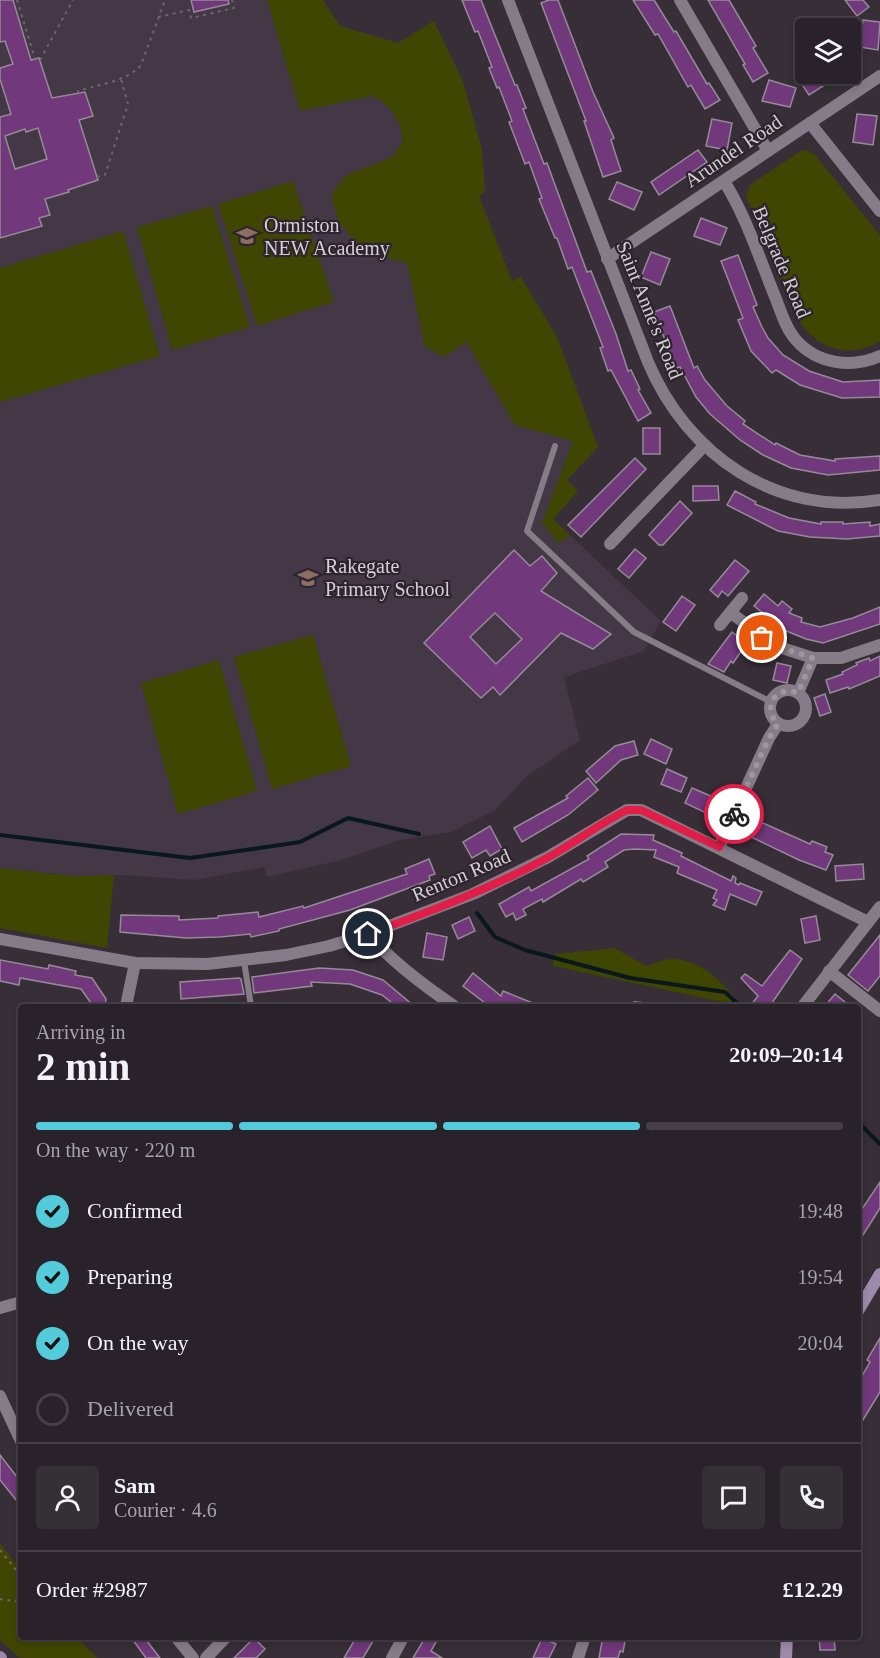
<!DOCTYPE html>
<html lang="en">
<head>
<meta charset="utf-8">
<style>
	:root { --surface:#29222a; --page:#352f36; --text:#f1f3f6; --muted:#a5a4a8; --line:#453f47; --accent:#53cbda }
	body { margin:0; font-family:Georgia,serif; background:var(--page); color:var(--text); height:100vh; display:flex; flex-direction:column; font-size:22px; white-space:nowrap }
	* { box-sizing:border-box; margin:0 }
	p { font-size:20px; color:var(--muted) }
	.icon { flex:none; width:33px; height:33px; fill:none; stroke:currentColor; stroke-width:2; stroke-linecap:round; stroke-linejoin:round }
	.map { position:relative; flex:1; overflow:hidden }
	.drawer { position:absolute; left:18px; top:1004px; width:843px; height:636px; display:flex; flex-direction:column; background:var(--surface); border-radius:6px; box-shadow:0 3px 9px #0003,0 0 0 2px var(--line) }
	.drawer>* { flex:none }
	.fabs { position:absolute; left:795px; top:18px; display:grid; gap:12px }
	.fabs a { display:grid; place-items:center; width:66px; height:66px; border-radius:6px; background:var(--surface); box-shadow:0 3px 9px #0003,0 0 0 2px var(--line); font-size:30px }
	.pin { position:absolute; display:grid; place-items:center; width:51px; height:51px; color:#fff; margin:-26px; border:3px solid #fff; border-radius:50%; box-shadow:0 2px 6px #0007 }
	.courier { position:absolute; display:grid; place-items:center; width:60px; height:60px; margin:-30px; border:4px solid #e11d48; border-radius:50%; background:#fff; color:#222; box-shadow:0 2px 8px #0007 }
	.head em { font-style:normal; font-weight:800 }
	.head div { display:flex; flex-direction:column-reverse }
	.head { display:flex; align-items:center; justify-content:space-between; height:102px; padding:0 18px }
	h1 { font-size:39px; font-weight:800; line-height:45px }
	.bar { display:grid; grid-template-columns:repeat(4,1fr); gap:9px 6px; align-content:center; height:72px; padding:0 18px }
	.bar i { height:8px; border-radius:4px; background:var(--line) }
	.bar .on { background:var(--accent) }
	.bar p { grid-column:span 4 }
	.line { display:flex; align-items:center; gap:15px; padding:0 18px; border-top:2px solid var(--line) }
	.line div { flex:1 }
	.round { display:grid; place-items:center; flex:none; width:63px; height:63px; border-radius:6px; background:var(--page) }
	ol { padding:0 18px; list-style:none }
	li { display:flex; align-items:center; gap:18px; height:66px }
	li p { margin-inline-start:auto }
	li .icon { padding:6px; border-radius:50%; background:var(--accent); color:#111; stroke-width:4 }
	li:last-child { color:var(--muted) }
	li i { width:33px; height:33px; border:3px solid var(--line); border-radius:50% }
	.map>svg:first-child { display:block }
	.built { fill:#443746 }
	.green { fill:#3e4601 }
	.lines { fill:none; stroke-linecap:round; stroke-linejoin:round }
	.stream { stroke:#08181e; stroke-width:4 }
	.building { fill:#71387b; stroke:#958b97; stroke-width:1.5; fill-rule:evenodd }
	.path { stroke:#6d656e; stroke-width:2; stroke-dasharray:3 4.5; stroke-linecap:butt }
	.lane { stroke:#867c88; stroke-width:6 }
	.street { stroke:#867c88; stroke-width:12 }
	.secondary { stroke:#9d89a9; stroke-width:12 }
	.done { stroke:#9d979e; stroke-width:6; stroke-dasharray:0 10.8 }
	.route { stroke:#e11d48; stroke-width:8 }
	.labels { text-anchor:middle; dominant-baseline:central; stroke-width:4.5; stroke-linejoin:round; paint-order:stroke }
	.street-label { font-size:20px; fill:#d4cfd5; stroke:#2d242e }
	.poi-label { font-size:20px; fill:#d4cfd5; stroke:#2d242e; text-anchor:start }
</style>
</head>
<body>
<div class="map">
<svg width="880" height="1658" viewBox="0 0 880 1658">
	<rect width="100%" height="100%" fill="#372e38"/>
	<polygon class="built" points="0,0 323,0 340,26 398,43 434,21 463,82 482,150 485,191 479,196 512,281 521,277 557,337 598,447 567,480 578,491 553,519 661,621 644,651 564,677 580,740 527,776 494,811 451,832 400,840 341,860 267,877 264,867 195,880 124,875 75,876 0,868"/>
	<g class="green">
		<path d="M267,0H323L340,26L398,43L434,21L463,82L482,150L485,191L479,196L512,281L521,277L557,337L598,447L567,480L578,491L553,519L570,535L559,543L542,523L573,441L515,425L466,342L444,357L425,347L407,263L380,256L351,237L338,220L331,195L345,176L392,157L403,141C400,119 392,106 372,96L300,111Z"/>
		<path d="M802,150L810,151L816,156L880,235V341C852,359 820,350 801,324L746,197L750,185Z"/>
		<polygon points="293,181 334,302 257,326 218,204"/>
		<polygon points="212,206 250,327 172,350 137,227"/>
		<polygon points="123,231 160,356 0,402 0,268"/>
		<polygon points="313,635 351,766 272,789 234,657"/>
		<polygon points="219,660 257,791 178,814 141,683"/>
		<polygon points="0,868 75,876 114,875 107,948 0,928"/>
		<path d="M615,948L646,966C654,964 665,958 674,959C705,961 723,984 742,1006L553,966L554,954Z"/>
		<polygon points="0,1543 21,1570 21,1636 77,1637 97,1658 20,1658 0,1640"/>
	</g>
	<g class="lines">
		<g class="stream">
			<polyline points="0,835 190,858 300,842 348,818 419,834"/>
			<polyline points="477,913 495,937 525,950 630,978 725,992 740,1006"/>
			<polyline points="858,1122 880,1144"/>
		</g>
	</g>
	<g class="building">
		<path d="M0,0H13L31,60L39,58L52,98L85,92L93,116L79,120L98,180L68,190L69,192L45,199L50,215L39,218L42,226L0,238V117L11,114L0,79V68L13,64L5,41L0,42ZM38,128L47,159L15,169L5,136L25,129L26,132Z"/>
		<polygon points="191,0 228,0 229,4 194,12"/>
		<polygon points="462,0 481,0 515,85 517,85 526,108 523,109 544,164 547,163 587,272 591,271 616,334 628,371 631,370 640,389 638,390 651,413 638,421 611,370 608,371 600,348 603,347 572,267 568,269 557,238 555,238 539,199 542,198 529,162 525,164 509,122 512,121 499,87 497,88 489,68 492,67 478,31 475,32"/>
		<polygon points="549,0 558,0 593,92 614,138 611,140 621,171 603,177 584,121 586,121 541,3"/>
		<polygon points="633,0 654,0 674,32 676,31 707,84 709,83 720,100 705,109 691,85 688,87 658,34 655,35"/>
		<polygon points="708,0 729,0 756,46 753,48 768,73 753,82 743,65 745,64"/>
		<polygon points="845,0 863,0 869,7 857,16"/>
		<polygon points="863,20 880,22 878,50 859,47"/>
		<polygon points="815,74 842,74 809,95 801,83"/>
		<polygon points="769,80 796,88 790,107 762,101"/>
		<polygon points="857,114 877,116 873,145 853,142"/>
		<polygon points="712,119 732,123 727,150 706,146"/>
		<polygon points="698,150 707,162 659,195 651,182"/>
		<polygon points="617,182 642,192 634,210 609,199"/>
		<polygon points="701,218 727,228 720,245 694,236"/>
		<polygon points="651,252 670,259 660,285 641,277"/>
		<polygon points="738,255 757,305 753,307 762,327 768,338 783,355 809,371 843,382 880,380 880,397 842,398 800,385 776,370 772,373 751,351 738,320 743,318 721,261"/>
		<polygon points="670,306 694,368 697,366 705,380 727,406 745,421 743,424 775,445 776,443 800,455 835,461 835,459 880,456 880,470 828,475 791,468 763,455 740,440 710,414 696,397 680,367 676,368 654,312"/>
		<rect x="643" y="428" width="17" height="26"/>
		<polygon points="635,458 646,469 581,537 568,525"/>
		<polygon points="693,486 718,486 719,500 693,501"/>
		<polygon points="735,491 756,502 755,504 789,518 821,524 821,522 843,522 843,524 870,522 870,526 880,524 880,536 847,539 810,537 778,531 727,505"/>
		<polygon points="680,501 692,513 663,545 659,545 649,535"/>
		<polygon points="635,549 646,558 629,578 618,569"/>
		<path d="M514,550L530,566L542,556L557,573L541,591L611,634L593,649L561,633L500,695L493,687L481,698L424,643ZM495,613L522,639L496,664L470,637Z"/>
		<polygon points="735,560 749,571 728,596 722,591 718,597 710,590"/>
		<polygon points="764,594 778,606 782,601 792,609 789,613 802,618 801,622 820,627 853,618 880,607 880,624 823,643 806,639 784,630 754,606"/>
		<polygon points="682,596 695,605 676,631 663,622"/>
		<polygon points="732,632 747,643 733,663 731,661 724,672 708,664"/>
		<polygon points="880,656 880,676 849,689 848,687 830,693 826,680 843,674 842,672 857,665 856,663 869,658 870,661"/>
		<polygon points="777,663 791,666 787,683 773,680"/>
		<polygon points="825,694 831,712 820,716 814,698"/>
		<polygon points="651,739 672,749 666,764 644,754"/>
		<polygon points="634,741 638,755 621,760 596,783 586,771 615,746"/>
		<polygon points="667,769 687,778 681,792 661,784"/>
		<polygon points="588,778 598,790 568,815 522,842 514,828 568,798 566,796"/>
		<polygon points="692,788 713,797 706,813 685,803"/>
		<polygon points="756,820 810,844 812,841 827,847 825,852 833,855 826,870 799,860 749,836"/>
		<polygon points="490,826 502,849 490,856 486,850 472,858 463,842"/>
		<polygon points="621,834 654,835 653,840 682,853 681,856 731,881 733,876 736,878 735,883 739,885 740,883 762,892 756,905 730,894 725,910 713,905 717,900 713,898 717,890 677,873 679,867 654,857 656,850 634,849 624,850 605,862 608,867 583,882 581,879 543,902 542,899 523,909 526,915 516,920 513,913 506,917 499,904 529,887 531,891 589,859 587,856"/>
		<polygon points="429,859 435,874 429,876 430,880 350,910 279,929 279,931 251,937 250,934 220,937 186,938 120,932 121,915 179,916 179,920 218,918 218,916 258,912 259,917 303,906 304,908 407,874 405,869"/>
		<polygon points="863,864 864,879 836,881 835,866"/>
		<polygon points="816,916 820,940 805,943 801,919"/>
		<polygon points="469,917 475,931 458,939 452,925"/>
		<polygon points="427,933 447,937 443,960 423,957"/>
		<polygon points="880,935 880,976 868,991 848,975"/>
		<polygon points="790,950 802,959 770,1006 750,1006 758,996 741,978 745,974 762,986"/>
		<polygon points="0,960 48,969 49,965 76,971 75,975 92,978 106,999 105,1006 93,1006 81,989 20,978 19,985 0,981"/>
		<polygon points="319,968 353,970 383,980 414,1006 396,1006 382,995 350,984 311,982 312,986 254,993 252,977"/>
		<polygon points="473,973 501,996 503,991 540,1006 489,1006 463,986"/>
		<polygon points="239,978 241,979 244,994 181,999 180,982"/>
		<polygon points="835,994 850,1006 825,1006"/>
		<polygon points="880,1182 880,1208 858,1243 858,1215"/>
		<polygon points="880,1338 880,1392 858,1428 858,1383 870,1362 867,1360"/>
		<polygon points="0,1455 21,1482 21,1506 0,1480"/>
		<polygon points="130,1636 143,1636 160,1658 146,1658"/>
		<polygon points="357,1636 376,1636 363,1658 344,1658"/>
		<polygon points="426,1636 436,1642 431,1651 442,1658 413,1658"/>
		<polygon points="603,1636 626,1636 623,1652 620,1651 618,1658 599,1658"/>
		<polygon points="819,1636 834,1636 835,1650 820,1650"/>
		<polygon points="254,1638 265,1649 256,1658 234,1658"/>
		<polygon points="542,1638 556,1644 549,1658 533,1658"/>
	</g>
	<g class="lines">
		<g class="path">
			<polyline points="17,0 35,59"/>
			<polyline points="158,17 189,10 191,18 234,8 232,0"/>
			<polyline points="40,60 73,0"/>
			<path d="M79,93L78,91C97,85 128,81 141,65L165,0"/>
			<polyline points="97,177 105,175 128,104 121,79"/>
			<polyline points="0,1550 21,1576"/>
			<polyline points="0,1599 21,1602"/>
		</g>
		<g class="lane">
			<polyline points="555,446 527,531 634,632 771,702"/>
			<polyline points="244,961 251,1006"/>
			<polyline points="635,1006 635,1004 652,1006"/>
		</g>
		<g class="street">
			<path d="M508,0L648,362C687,455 776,517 880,500"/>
			<polyline points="680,0 768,151"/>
			<polyline points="810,123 880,211"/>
			<path d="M724,181C746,216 760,260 776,299C781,312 786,329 796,340C817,364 852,369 880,356"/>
			<polyline points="607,259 880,76"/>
			<polyline points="610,544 704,446"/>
			<polyline points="731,613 776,646 813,658"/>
			<polyline points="720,625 742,598"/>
			<circle cx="788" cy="708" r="18"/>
			<polyline points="798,693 813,658 841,658 880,645"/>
			<polyline points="719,847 769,738 778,724"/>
			<path d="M368,934C392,962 423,985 454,1006"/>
			<polyline points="0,939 135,963 207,964 286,955 329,946 368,934 473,894 548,857 627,810 641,810 868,922"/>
			<polyline points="829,971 880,1011"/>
			<polyline points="126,1006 135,963"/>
			<polyline points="803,1006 880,907"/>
			<polyline points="0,1308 21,1302"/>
			<polyline points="0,1396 21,1441"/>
			<polyline points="175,1636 193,1658"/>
			<polyline points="206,1658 227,1636"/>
			<polyline points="392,1658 404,1636"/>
			<polyline points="578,1658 585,1636"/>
		</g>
		<g class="secondary">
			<polyline points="858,1311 880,1274"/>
			<polyline points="0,1657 1,1658"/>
			<polyline points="786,1658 787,1636"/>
		</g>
	</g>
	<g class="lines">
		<path class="done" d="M734,814L769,738L778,724C761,708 776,684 798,693L813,658L776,646L762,638"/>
		<path class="route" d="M368,934C429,912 490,889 547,858C574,843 599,824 627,810H641L719,847L734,814"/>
	</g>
	<defs>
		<g id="school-bare" transform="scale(1.62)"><path d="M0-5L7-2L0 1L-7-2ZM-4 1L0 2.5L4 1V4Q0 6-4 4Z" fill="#8d6e63" stroke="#2d242e" stroke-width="2.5" paint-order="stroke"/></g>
	</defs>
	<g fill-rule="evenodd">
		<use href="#school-bare" x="247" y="236"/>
		<use href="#school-bare" x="308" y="578"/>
	</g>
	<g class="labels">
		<g class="street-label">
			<text transform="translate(733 151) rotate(-34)">Arundel Road</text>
			<text transform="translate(782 262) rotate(67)">Belgrade Road</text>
			<text transform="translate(650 310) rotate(68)">Saint Anne's Road</text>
			<text transform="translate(461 875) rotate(-23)">Renton Road</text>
		</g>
		<g class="poi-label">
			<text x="264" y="225">Ormiston<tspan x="264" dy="23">NEW Academy</tspan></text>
			<text x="325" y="566">Rakegate<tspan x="325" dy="23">Primary School</tspan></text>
		</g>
	</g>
</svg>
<div class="fabs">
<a><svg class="icon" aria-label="layers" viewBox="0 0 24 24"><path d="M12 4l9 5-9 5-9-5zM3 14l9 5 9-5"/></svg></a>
</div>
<div class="pin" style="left:762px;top:638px;background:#ea580c"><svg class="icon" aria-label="bag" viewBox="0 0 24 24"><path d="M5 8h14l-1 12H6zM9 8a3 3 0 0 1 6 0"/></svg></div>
<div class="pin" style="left:368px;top:934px;background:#1f2937"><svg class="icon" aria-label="home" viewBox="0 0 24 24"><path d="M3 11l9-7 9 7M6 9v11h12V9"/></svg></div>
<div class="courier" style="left:734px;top:814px"><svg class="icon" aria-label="bike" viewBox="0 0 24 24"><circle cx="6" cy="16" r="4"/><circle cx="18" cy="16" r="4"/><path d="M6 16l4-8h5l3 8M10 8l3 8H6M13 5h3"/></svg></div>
<section class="drawer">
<div class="head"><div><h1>2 min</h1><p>Arriving in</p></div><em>20:09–20:14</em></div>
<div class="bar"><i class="on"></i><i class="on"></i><i class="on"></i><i></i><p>On the way · 220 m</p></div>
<ol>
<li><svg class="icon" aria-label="check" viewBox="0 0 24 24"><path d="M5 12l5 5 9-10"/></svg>Confirmed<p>19:48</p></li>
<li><svg class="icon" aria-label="check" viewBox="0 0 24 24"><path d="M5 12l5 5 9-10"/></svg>Preparing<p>19:54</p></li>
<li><svg class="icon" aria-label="check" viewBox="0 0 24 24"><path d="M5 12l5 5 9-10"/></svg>On the way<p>20:04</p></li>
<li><i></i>Delivered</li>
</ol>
<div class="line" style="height:108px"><a class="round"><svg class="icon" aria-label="person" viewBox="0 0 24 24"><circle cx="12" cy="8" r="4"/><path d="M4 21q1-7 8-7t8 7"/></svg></a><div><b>Sam</b><p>Courier · 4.6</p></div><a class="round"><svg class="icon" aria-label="chat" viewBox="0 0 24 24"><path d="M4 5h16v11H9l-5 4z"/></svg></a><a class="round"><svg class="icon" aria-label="phone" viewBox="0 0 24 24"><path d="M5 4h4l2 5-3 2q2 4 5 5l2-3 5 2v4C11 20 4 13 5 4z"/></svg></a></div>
<div class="line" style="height:78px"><div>Order #2987</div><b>£12.29</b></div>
</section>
</div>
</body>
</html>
